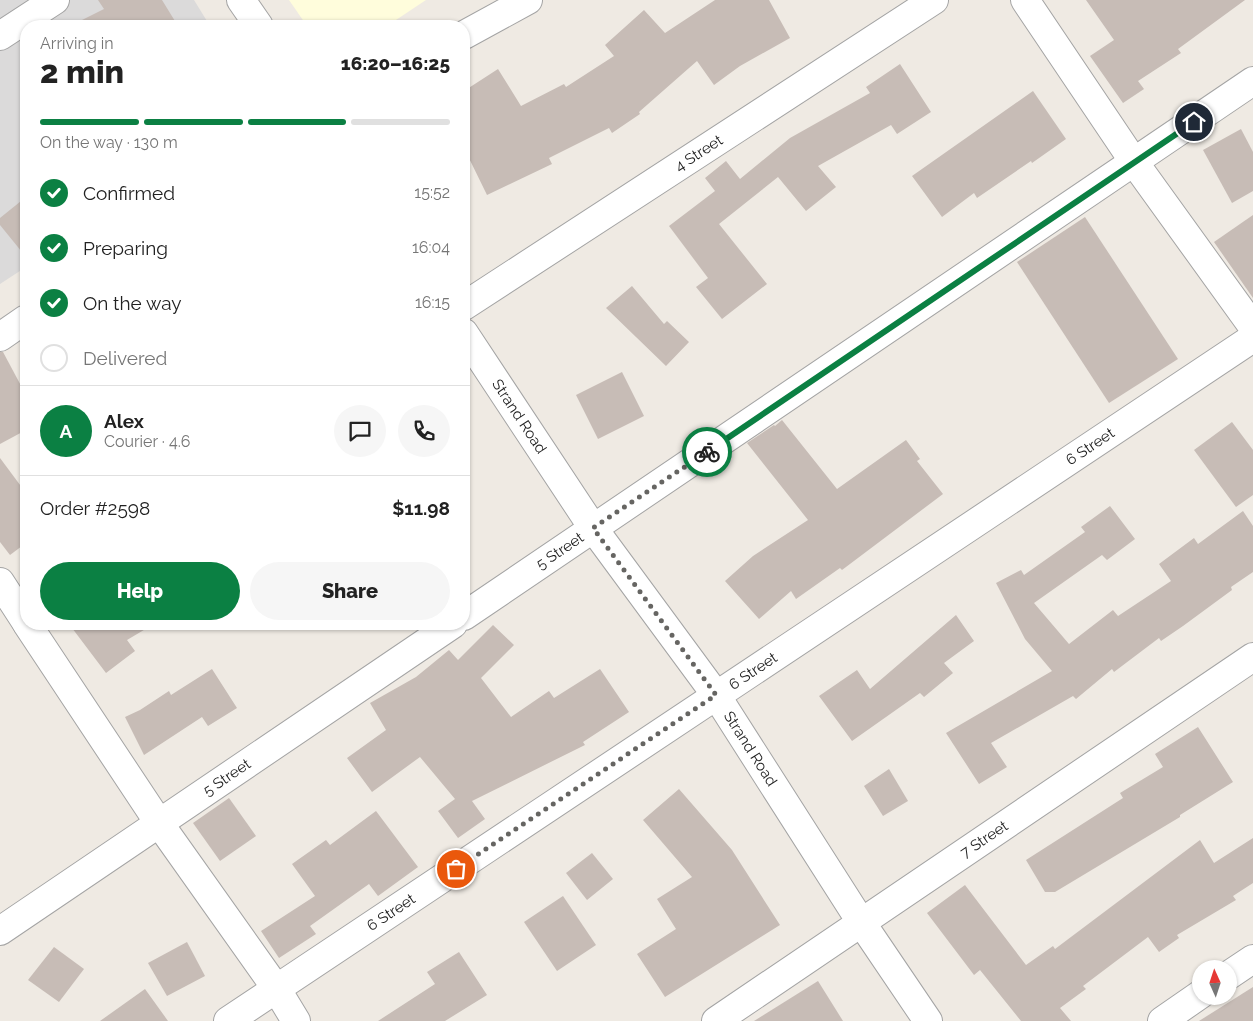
<!DOCTYPE html>
<html lang="en">
<head>
<meta charset="utf-8">
<style>
	:root { --surface:#fff; --page:#f6f6f6; --text:#222; --muted:#767676; --line:#e0e0e0; --accent:#0b8043 }
	body { margin:0; font-family:Raleway,sans-serif; background:var(--page); color:var(--text); height:100vh; display:flex; flex-direction:column; font-size:19px; white-space:nowrap }
	* { box-sizing:border-box; margin:0 }
	p { font-size:16px; color:var(--muted) }
	.icon { flex:none; width:28px; height:28px; fill:none; stroke:currentColor; stroke-width:2; stroke-linecap:round; stroke-linejoin:round }
	.map { position:relative; flex:1; overflow:hidden }
	.side { position:absolute; left:20px; top:20px; width:450px; height:610px; display:flex; flex-direction:column; background:var(--surface); border-radius:20px; box-shadow:0 1px 4px #0004 }
	.side>* { flex:none }
	.needle { width:32px; rotate:357deg }
	.tools { position:absolute; left:1192px; top:960px; display:grid; gap:10px }
	.tools a { display:grid; place-items:center; width:45px; height:45px; border-radius:50%; background:var(--surface); box-shadow:0 1px 4px #0004; font-size:25px }
	.pin { position:absolute; display:grid; place-items:center; width:42px; height:42px; color:#fff; margin:-21px; border:2px solid #fff; border-radius:50%; box-shadow:0 1px 5px #0007 }
	.courier { position:absolute; display:grid; place-items:center; width:50px; height:50px; margin:-25px; border:4px solid #0b8043; border-radius:50%; background:#fff; color:#222; box-shadow:0 1px 6px #0007 }
	.head em { font-style:normal; font-weight:800 }
	.head div { display:flex; flex-direction:column-reverse }
	.head { display:flex; align-items:center; justify-content:space-between; height:85px; padding:0 20px }
	h1 { font-size:32px; font-weight:800; line-height:38px }
	.bar { display:grid; grid-template-columns:repeat(4,1fr); gap:8px 5px; align-content:center; height:60px; padding:0 20px }
	.bar i { height:6px; border-radius:4px; background:var(--line) }
	.bar .selected { background:var(--accent) }
	.bar p { grid-column:span 4 }
	.line { display:flex; align-items:center; gap:12px; padding:0 20px; border-top:1px solid var(--line) }
	.line div { flex:1 }
	.round { display:grid; place-items:center; flex:none; width:52px; height:52px; border-radius:26px; background:var(--page) }
	ol { padding:0 20px; list-style:none }
	li { display:flex; align-items:center; gap:15px; height:55px }
	li p { margin-inline-start:auto }
	li .icon { padding:5px; border-radius:50%; background:var(--accent); color:#fff; stroke-width:4 }
	li:last-child { color:var(--muted) }
	li i { width:28px; height:28px; border:2px solid var(--line); border-radius:50% }
	.primary-button { display:flex; gap:10px; margin-top:auto; padding:10px 20px }
	.primary-button a { flex:1; height:58px; border-radius:30px; background:var(--accent); color:#fff; font-size:20px; font-weight:800; line-height:58px; text-align:center }
	.primary-button a+a { background:var(--page); color:var(--text) }
	.map>svg:first-child { display:block }
	.residential { fill:#dbdada }
	.education { fill:#fffddc }
	.building { fill:#c7bcb6 }
	.lines { fill:none; stroke-linecap:round; stroke-linejoin:round }
	.minor-casing { stroke:#a4a4a4; stroke-width:30 }
	.minor { stroke:#fff; stroke-width:28 }
	.done { stroke:#666562; stroke-width:5; stroke-dasharray:0 9 }
	.route { stroke:#0b8043; stroke-width:6 }
	.labels { text-anchor:middle; dominant-baseline:central; stroke-width:4; stroke-linejoin:round; paint-order:stroke }
	.street-label { font-size:15px; fill:#1d1d1d; stroke:#fff }
</style>
</head>
<body>
<div class="map">
<svg width="1253" height="1021" viewBox="0 0 1253 1021">
	<rect width="100%" height="100%" fill="#efeae3"/>
	<polygon class="residential" points="0,0 194,0 210,26 26,26 26,267 0,284"/>
	<polygon class="education" points="289,0 426,0 387,26 307,26"/>
	<g class="building">
		<polygon points="98,0 162,0 178,26 70,26 104,9"/>
		<polygon points="715,0 769,0 790,38 740,66 714,85 697,61 639,112 640,114 612,133 609,128 549,158 552,164 487,195 464,148 464,91 498,69 521,106 564,84 566,87 614,56 605,45 644,10 665,33"/>
		<polygon points="1086,0 1245,0 1178,49 1181,53 1138,81 1144,89 1123,103 1090,56 1114,40"/>
		<polygon points="900,64 931,112 897,134 891,125 818,166 836,187 806,211 778,177 719,224 767,284 722,319 696,287 708,278 669,226 715,191 705,178 726,161 740,179 790,138 870,93 866,87"/>
		<polygon points="1033,91 1066,139 1032,163 1031,161 977,198 974,193 942,217 912,176"/>
		<polygon points="1241,129 1253,152 1253,191 1232,203 1203,150"/>
		<polygon points="26,197 26,257 0,225 0,218"/>
		<polygon points="1253,215 1253,298 1214,242"/>
		<polygon points="1085,217 1178,359 1109,403 1017,262"/>
		<polygon points="632,286 664,324 667,321 689,342 666,366 606,308"/>
		<polygon points="0,352 3,352 26,395 26,430 0,444"/>
		<polygon points="622,372 644,416 598,439 576,395"/>
		<polygon points="782,420 837,489 906,440 920,459 917,461 943,494 842,570 840,568 796,599 791,591 759,619 725,581 753,556 808,520 747,443 774,425 775,426"/>
		<polygon points="1232,422 1253,450 1253,495 1236,507 1194,450"/>
		<polygon points="0,458 26,493 26,543 10,555 0,542"/>
		<polygon points="1110,506 1135,539 1107,560 1102,555 1034,603 1069,644 1113,610 1118,616 1171,581 1159,564 1194,538 1198,544 1243,511 1253,526 1253,572 1231,587 1232,590 1183,626 1161,641 1159,638 1114,672 1112,669 1076,699 1073,696 991,743 1007,767 979,784 946,733 1052,671 1025,639 996,583 1021,570 1024,575 1085,532 1081,527"/>
		<polygon points="956,615 974,641 944,663 953,673 924,697 920,693 852,741 819,696 857,670 870,689"/>
		<polygon points="69,624 154,624 127,640 135,651 106,673"/>
		<polygon points="493,625 514,645 481,678 511,717 549,691 554,698 600,669 629,712 583,742 585,745 472,801 485,819 458,838 438,811 455,799 420,757 372,792 347,758 386,730 370,703 416,677 449,650 458,660"/>
		<polygon points="212,669 237,708 208,726 202,717 144,755 125,717 140,710 169,691 171,695"/>
		<polygon points="1198,727 1233,782 1180,815 1180,817 1055,892 1045,892 1026,860 1123,798 1120,793 1163,767 1155,754"/>
		<polygon points="889,769 908,801 883,816 864,786"/>
		<polygon points="679,789 732,850 780,925 665,997 637,954 676,929 657,899 692,877 643,820"/>
		<polygon points="229,798 256,836 220,861 193,823"/>
		<polygon points="376,811 418,867 378,896 369,884 310,926 316,934 279,958 261,931 315,896 292,864 326,840 330,845"/>
		<polygon points="1253,838 1253,883 1233,896 1236,900 1177,935 1179,938 1159,952 1148,937 1083,986 1086,989 1060,1008 1071,1021 1021,1021 980,970 974,975 927,913 965,885 1026,965 1053,946 1055,949 1200,840 1214,863"/>
		<polygon points="592,853 613,879 587,900 566,873"/>
		<polygon points="563,896 596,945 557,971 524,922"/>
		<polygon points="187,942 205,976 167,996 148,963"/>
		<polygon points="54,947 84,969 59,1002 28,980"/>
		<polygon points="459,952 487,995 445,1021 378,1021 435,984 427,972"/>
		<polygon points="818,981 843,1021 754,1021"/>
		<polygon points="1253,987 1253,1021 1199,1021"/>
		<polygon points="145,989 168,1021 100,1021"/>
	</g>
	<g class="lines">
		<g class="minor-casing">
			<g id="minor">
				<polyline points="241,0 259,26"/>
				<polyline points="1025,0 1134,162 1253,327"/>
				<polyline points="464,35 528,0"/>
				<polyline points="0,36 55,0"/>
				<path id="s1" d="M464,306L934,0"/>
				<path id="s2" d="M464,333L593,528L716,695L861,922L928,1021"/>
				<polyline points="0,337 26,319"/>
				<polyline points="0,582 26,622"/>
				<path id="s3" d="M464,616L1253,81"/>
				<polyline points="27,624 159,823 276,988 296,1021"/>
				<path id="s4" d="M0,931L453,624"/>
				<polyline points="1229,975 1253,959"/>
				<path id="s5" d="M228,1021L1253,338"/>
				<path id="s6" d="M716,1021L1253,657"/>
				<polyline points="1162,1021 1201,994"/>
			</g>
		</g>
		<use href="#minor" class="minor"/>
	</g>
	<g class="lines">
		<polyline class="done" points="456,869 716,695 593,528 707,452"/>
		<polyline class="route" points="707,452 1194,122"/>
	</g>
	<g class="labels">
		<g class="street-label">
			<text stroke="none"><textPath href="#s1" startOffset="280">4 Street</textPath></text>
			<text stroke="none"><textPath href="#s2" startOffset="100">Strand Road</textPath></text>
			<text stroke="none"><textPath href="#s5" startOffset="1036">6 Street</textPath></text>
			<text stroke="none"><textPath href="#s3" startOffset="116">5 Street</textPath></text>
			<text stroke="none"><textPath href="#s5" startOffset="631">6 Street</textPath></text>
			<text stroke="none"><textPath href="#s2" startOffset="505">Strand Road</textPath></text>
			<text stroke="none"><textPath href="#s4" startOffset="274">5 Street</textPath></text>
			<text stroke="none"><textPath href="#s6" startOffset="324">7 Street</textPath></text>
			<text stroke="none"><textPath href="#s5" startOffset="196">6 Street</textPath></text>
		</g>
	</g>
</svg>
<div class="tools">
<a><svg class="needle" viewBox="-14 -14 28 28"><path d="M0-13l5 13h-10z" fill="#e53935"/><path d="M0 13l5-13h-10z" fill="#767676"/></svg></a>
</div>
<div class="pin" style="left:456px;top:869px;background:#ea580c"><svg class="icon" aria-label="bag" viewBox="0 0 24 24"><path d="M5 8h14l-1 12H6zM9 8a3 3 0 0 1 6 0"/></svg></div>
<div class="pin" style="left:1194px;top:122px;background:#1f2937"><svg class="icon" aria-label="home" viewBox="0 0 24 24"><path d="M3 11l9-7 9 7M6 9v11h12V9"/></svg></div>
<div class="courier" style="left:707px;top:452px"><svg class="icon" aria-label="bike" viewBox="0 0 24 24"><circle cx="6" cy="16" r="4"/><circle cx="18" cy="16" r="4"/><path d="M6 16l4-8h5l3 8M10 8l3 8H6M13 5h3"/></svg></div>
<section class="side">
<div class="head"><div><h1>2 min</h1><p>Arriving in</p></div><em>16:20–16:25</em></div>
<div class="bar"><i class="selected"></i><i class="selected"></i><i class="selected"></i><i></i><p>On the way · 130 m</p></div>
<ol>
<li><svg class="icon" aria-label="check" viewBox="0 0 24 24"><path d="M5 12l5 5 9-10"/></svg>Confirmed<p>15:52</p></li>
<li><svg class="icon" aria-label="check" viewBox="0 0 24 24"><path d="M5 12l5 5 9-10"/></svg>Preparing<p>16:04</p></li>
<li><svg class="icon" aria-label="check" viewBox="0 0 24 24"><path d="M5 12l5 5 9-10"/></svg>On the way<p>16:15</p></li>
<li><i></i>Delivered</li>
</ol>
<div class="line" style="height:90px"><b class="round" style="background:var(--accent);color:#fff">A</b><div><b>Alex</b><p>Courier · 4.6</p></div><a class="round"><svg class="icon" aria-label="chat" viewBox="0 0 24 24"><path d="M4 5h16v11H9l-5 4z"/></svg></a><a class="round"><svg class="icon" aria-label="phone" viewBox="0 0 24 24"><path d="M5 4h4l2 5-3 2q2 4 5 5l2-3 5 2v4C11 20 4 13 5 4z"/></svg></a></div>
<div class="line" style="height:65px"><div>Order #2598</div><b>$11.98</b></div>
<div class="primary-button"><a>Help</a><a>Share</a></div>
</section>
</div>
</body>
</html>
